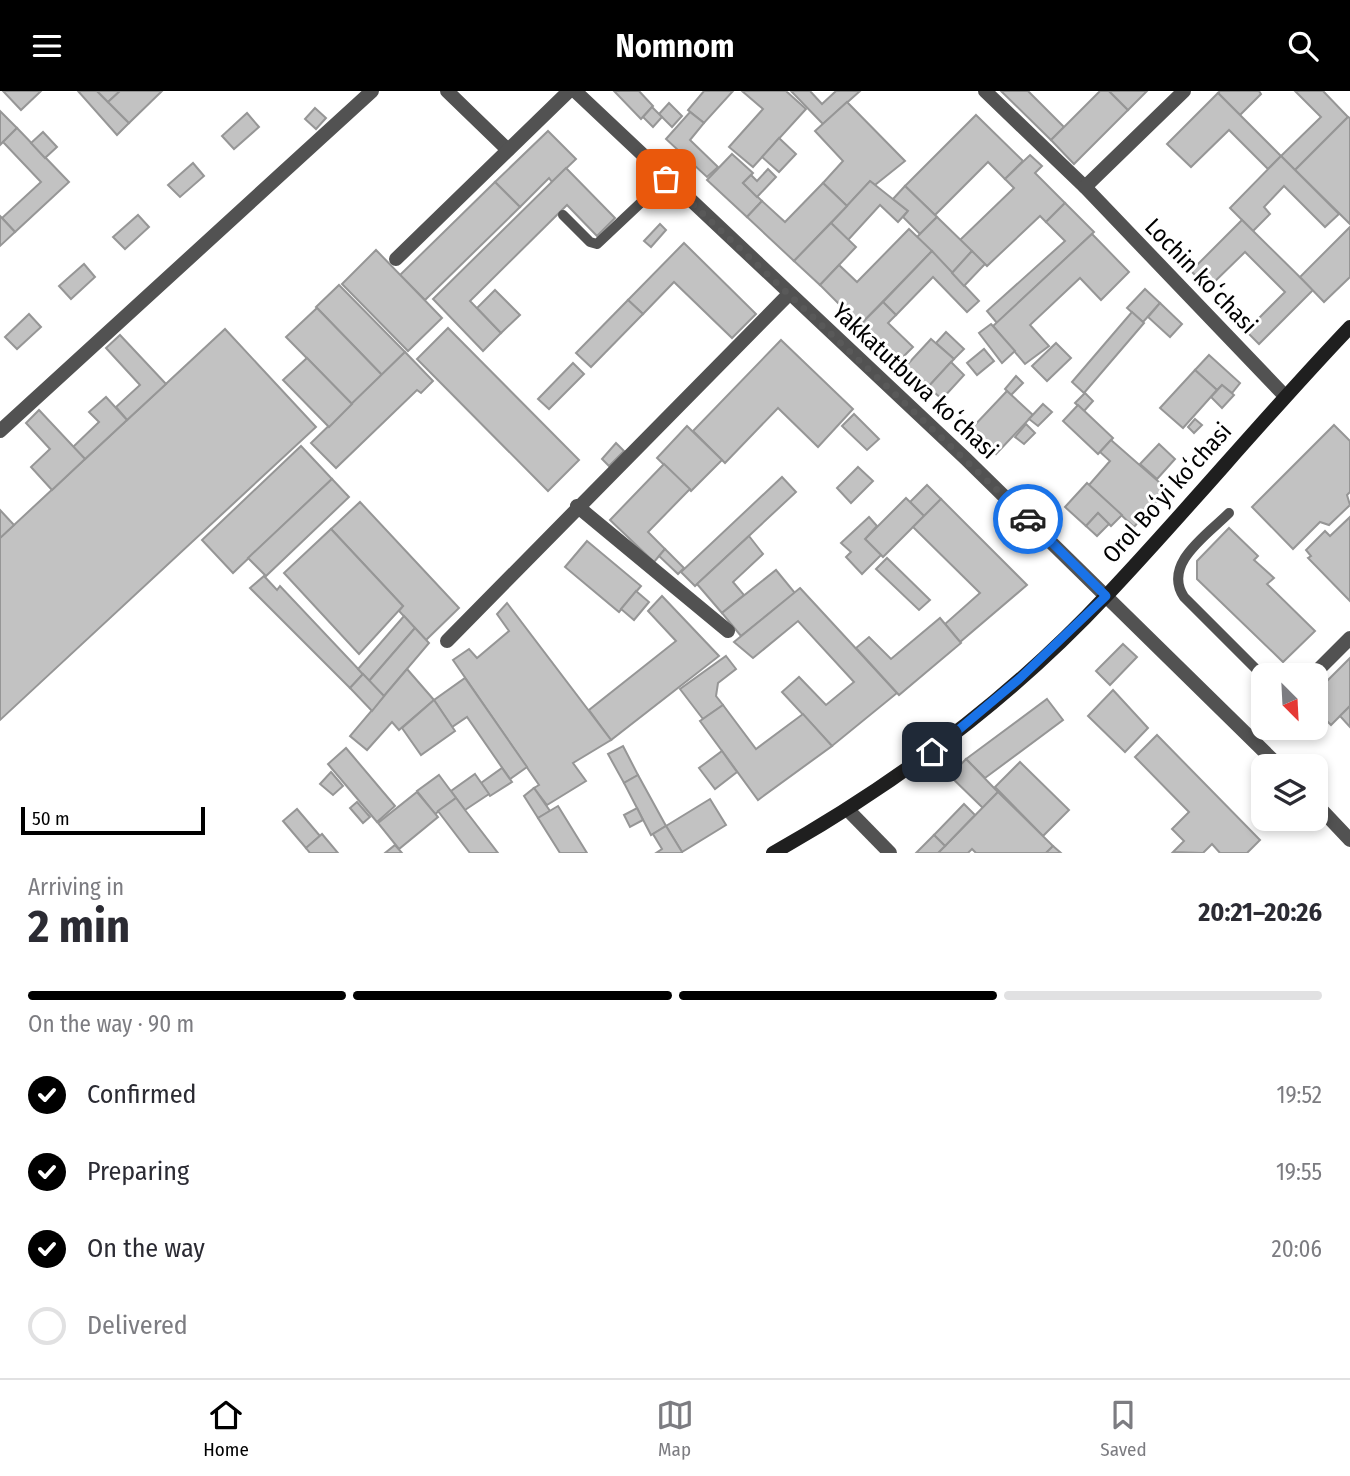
<!DOCTYPE html>
<html lang="en">
<head>
<meta charset="utf-8">
<style>
	:root { --surface:#fff; --page:#f7f7f7; --text:#2b2b33; --muted:#7c7c81; --line:#e1e1e2; --accent:#000 }
	body { margin:0; font-family:"Fira Sans Condensed",sans-serif; background:var(--page); color:var(--text); height:100vh; display:flex; flex-direction:column; font-size:26px; white-space:nowrap }
	* { box-sizing:border-box; margin:0 }
	p { font-size:23px; color:var(--muted) }
	.icon { flex:none; width:38px; height:38px; fill:none; stroke:currentColor; stroke-width:2; stroke-linecap:round; stroke-linejoin:round }
	.map { position:relative; height:762px; overflow:hidden }
	.side { display:flex; flex-direction:column; background:var(--surface); flex:1 }
	.side>* { flex:none }
	.needle { width:46px; rotate:156deg }
	.tools { position:absolute; left:1251px; top:572px; display:grid; gap:14px }
	.tools a { display:grid; place-items:center; width:77px; height:77px; border-radius:14px; background:var(--surface); box-shadow:0 4px 10px #0003; font-size:35px }
	.scale { position:absolute; left:21px; bottom:18px; width:184px; box-sizing:border-box; padding-left:7px; border:4px solid #000; border-top:0; font-size:19px; line-height:24px; white-space:nowrap; color:#000; -webkit-text-stroke:5px #fff; paint-order:stroke }
	.pin { position:absolute; display:grid; place-items:center; width:60px; height:60px; color:#fff; margin:-30px; border-radius:14px; box-shadow:0 4px 10px #0006 }
	.courier { position:absolute; display:grid; place-items:center; width:70px; height:70px; margin:-35px; border:5px solid #1a73e8; border-radius:50%; background:#fff; color:#222; box-shadow:0 2px 9px #0007 }
	.head em { font-style:normal; font-weight:700 }
	.head div { display:flex; flex-direction:column-reverse }
	.head { display:flex; align-items:center; justify-content:space-between; height:119px; padding:0 28px }
	h1 { font-size:46px; font-weight:700; line-height:52px }
	.bar { display:grid; grid-template-columns:repeat(4,1fr); gap:10px 7px; align-content:center; height:84px; padding:0 28px }
	.bar i { height:9px; border-radius:5px; background:var(--line) }
	.bar .on { background:var(--accent) }
	.bar p { grid-column:span 4 }
	ol { padding:0 28px; list-style:none }
	li { display:flex; align-items:center; gap:21px; height:77px }
	li p { margin-inline-start:auto }
	li .icon { padding:7px; border-radius:50%; background:var(--accent); color:#fff; stroke-width:4 }
	li:last-child { color:var(--muted) }
	li i { width:38px; height:38px; border:4px solid var(--line); border-radius:50% }
	header { display:flex; justify-content:space-between; align-items:center; height:91px; padding:0 28px; background:var(--accent); color:#fff; font-size:32px; font-weight:700 }
	.menu { display:flex; justify-content:space-around; align-items:center; height:98px; border-top:2px solid var(--line); background:var(--surface); font-size:19px; color:var(--muted) }
	.menu a { display:grid; justify-items:center; gap:4px }
	.menu .on { color:var(--accent) }
	.map>svg:first-child { display:block }
	.building { fill:#c2c2c2; stroke:#969696; stroke-width:2 }
	.lines { fill:none; stroke-linecap:round; stroke-linejoin:round }
	.lane { stroke:#525252; stroke-width:10 }
	.street { stroke:#525252; stroke-width:14 }
	.secondary { stroke:#1f1f1f; stroke-width:14 }
	.done { stroke:#595959; stroke-width:7; stroke-dasharray:0 12.6 }
	.route { stroke:#1a73e8; stroke-width:9 }
	.labels { text-anchor:middle; dominant-baseline:central; stroke-width:6; stroke-linejoin:round; paint-order:stroke }
	.street-label { font-size:24px; fill:#000; stroke:#fff }
</style>
</head>
<body>
<header><svg class="icon" aria-label="menu" viewBox="0 0 24 24"><path d="M4 6h16M4 12h16M4 18h16"/></svg>Nomnom<svg class="icon" aria-label="search" viewBox="0 0 24 24"><circle cx="10" cy="10" r="6"/><path d="M15 15l6 6"/></svg></header>
<div class="map">
<svg width="1350" height="762" viewBox="0 0 1350 762">
	<rect width="100%" height="100%" fill="#fff"/>
	<g class="building">
		<polygon points="3,0 41,0 21,19"/>
		<polygon points="78,0 97,0 129,32 117,44"/>
		<polygon points="97,0 120,0 108,11"/>
		<polygon points="120,0 162,0 129,32 108,11"/>
		<polygon points="614,0 639,0 653,15 641,28"/>
		<polygon points="704,0 733,0 704,32 688,19"/>
		<polygon points="742,0 786,0 806,18 753,76 729,56 763,18"/>
		<polygon points="791,0 810,0 822,13 836,0 860,0 823,33"/>
		<polygon points="1001,0 1028,0 1064,36 1051,49"/>
		<polygon points="1100,0 1109,0 1128,19 1074,73 1051,49"/>
		<polygon points="1109,0 1147,0 1128,19"/>
		<polygon points="1220,0 1259,0 1261,3 1240,24 1218,2"/>
		<polygon points="1295,0 1323,0 1348,26 1295,79 1281,65 1321,26"/>
		<polygon points="1218,2 1281,65 1268,78 1229,39 1191,76 1167,53"/>
		<polygon points="847,11 905,70 875,94 870,90 847,115 823,92 843,70 815,40"/>
		<polygon points="669,12 682,25 672,36 659,23"/>
		<polygon points="652,16 662,26 653,36 643,26"/>
		<polygon points="315,17 326,27 316,38 305,28"/>
		<polygon points="0,20 17,37 0,54"/>
		<polygon points="690,21 704,32 690,49 718,76 707,86 666,48"/>
		<polygon points="247,22 259,36 234,58 222,45"/>
		<polygon points="976,24 1023,70 1005,88 988,71 935,124 905,95"/>
		<polygon points="1348,26 1350,27 1350,133 1295,79"/>
		<polygon points="17,37 69,91 15,141 2,127 41,91 3,51"/>
		<polygon points="548,40 576,68 552,91 549,87 520,116 495,91"/>
		<polygon points="43,41 57,56 45,67 31,52"/>
		<polygon points="779,47 796,63 779,81 762,66"/>
		<polygon points="732,63 753,82 743,92 762,110 747,126 707,89"/>
		<polygon points="1030,64 1042,75 1035,82 1065,112 1046,131 1040,125 987,175 960,149 1014,97 1005,88"/>
		<polygon points="1281,65 1339,123 1325,136 1284,95 1264,116 1270,123 1253,140 1230,117"/>
		<polygon points="193,72 204,85 180,106 168,94"/>
		<polygon points="566,77 615,127 597,145 567,114 470,210 501,242 483,260 433,208"/>
		<polygon points="768,78 776,86 757,106 743,92 751,84 757,90"/>
		<polygon points="870,90 908,120 898,131 880,114 848,149 831,132"/>
		<polygon points="495,91 520,116 425,209 400,184"/>
		<polygon points="823,92 847,115 794,170 747,126 762,110 785,131"/>
		<polygon points="905,95 937,126 920,143 903,126 908,120 893,108"/>
		<polygon points="1065,112 1094,141 997,232 987,220 1065,150 1046,131"/>
		<polygon points="138,124 149,136 125,158 113,146"/>
		<polygon points="0,125 15,141 0,155"/>
		<polygon points="937,126 972,160 952,182 917,146"/>
		<polygon points="1242,129 1313,199 1259,253 1246,240 1285,201 1245,161 1208,197 1191,180"/>
		<polygon points="831,132 856,156 820,194 794,170"/>
		<polygon points="660,133 666,139 651,156 644,150"/>
		<polygon points="1350,136 1350,186 1324,211 1300,186"/>
		<polygon points="909,138 932,160 860,234 820,194 839,174 857,191"/>
		<polygon points="1092,143 1129,181 1101,209 1080,187 1030,234 1049,255 1025,273 993,235"/>
		<polygon points="684,152 756,223 732,247 674,191 643,223 628,209"/>
		<polygon points="376,159 442,227 408,260 342,193"/>
		<polygon points="932,160 979,210 967,221 933,186 896,224 883,211"/>
		<polygon points="972,160 985,173 964,195 952,182"/>
		<polygon points="84,173 95,186 71,208 59,195"/>
		<polygon points="339,194 405,261 382,284 316,216"/>
		<polygon points="1145,198 1160,212 1143,231 1127,217"/>
		<polygon points="495,199 520,224 501,242 477,217"/>
		<polygon points="628,209 643,223 591,276 576,262"/>
		<polygon points="883,211 896,224 888,232 913,256 899,270 860,234"/>
		<polygon points="1160,212 1182,233 1170,246 1148,226"/>
		<polygon points="317,217 382,284 352,313 286,246"/>
		<polygon points="1132,221 1144,232 1084,302 1072,291"/>
		<polygon points="29,223 41,236 17,258 5,246"/>
		<polygon points="991,233 1015,260 1002,272 979,242"/>
		<polygon points="448,237 579,369 548,400 417,268"/>
		<polygon points="225,238 316,336 0,629 0,447"/>
		<polygon points="946,241 964,258 954,268 936,252"/>
		<polygon points="120,244 166,293 127,329 116,316 140,294 106,257"/>
		<polygon points="931,248 954,268 928,296 906,275"/>
		<polygon points="781,249 853,318 818,356 778,317 725,372 693,340"/>
		<polygon points="1056,252 1071,267 1047,290 1032,275"/>
		<polygon points="984,258 994,270 977,284 967,272"/>
		<polygon points="405,261 433,290 421,302 417,299 336,377 311,352"/>
		<polygon points="1209,264 1240,292 1232,302 1222,294 1217,299 1195,279"/>
		<polygon points="307,267 352,313 329,336 283,289"/>
		<polygon points="951,271 964,284 942,308 928,296"/>
		<polygon points="573,272 584,283 549,318 538,308"/>
		<polygon points="1195,279 1217,299 1183,337 1160,317"/>
		<polygon points="1016,285 1023,292 1011,304 1005,298"/>
		<polygon points="1222,294 1234,304 1222,317 1211,306"/>
		<polygon points="1007,300 1033,324 996,363 971,338"/>
		<polygon points="1085,302 1093,310 1084,320 1075,312"/>
		<polygon points="106,306 127,329 85,368 73,356 99,331 89,321"/>
		<polygon points="1043,313 1052,321 1038,335 1029,328"/>
		<polygon points="1078,314 1113,347 1098,363 1063,330"/>
		<polygon points="39,319 85,368 52,399 31,376 50,358 26,332"/>
		<polygon points="854,323 879,348 867,359 842,335"/>
		<polygon points="1195,328 1202,334 1194,342 1188,336"/>
		<polygon points="1026,333 1035,342 1024,353 1015,346"/>
		<polygon points="1334,334 1350,350 1350,401 1347,404 1350,414 1329,434 1320,431 1293,458 1252,416"/>
		<polygon points="687,335 722,369 691,400 657,367"/>
		<polygon points="1111,349 1167,398 1134,436 1089,394 1110,370 1100,361"/>
		<polygon points="616,352 624,360 609,375 602,368"/>
		<polygon points="1159,353 1175,368 1157,388 1140,373"/>
		<polygon points="301,355 332,388 233,482 202,449"/>
		<polygon points="664,373 690,398 648,441 665,458 654,471 610,429"/>
		<polygon points="858,376 873,390 851,412 837,397"/>
		<polygon points="782,386 796,401 695,495 681,481"/>
		<polygon points="332,388 349,406 266,485 248,467"/>
		<polygon points="1087,392 1122,424 1111,435 1098,422 1086,435 1065,416"/>
		<polygon points="927,394 941,408 924,425 910,411"/>
		<polygon points="906,407 924,425 883,466 865,448"/>
		<polygon points="941,408 1027,494 960,551 945,533 980,502 913,436"/>
		<polygon points="360,411 459,517 426,549 399,520 403,515 331,438"/>
		<polygon points="0,419 14,434 0,447"/>
		<polygon points="1098,422 1109,433 1097,445 1086,435"/>
		<polygon points="869,426 877,435 865,448 881,464 862,483 846,466 851,461 841,452"/>
		<polygon points="1350,426 1350,510 1308,467 1311,465 1306,459 1325,440 1330,445"/>
		<polygon points="1229,437 1258,465 1254,469 1274,487 1267,493 1315,540 1283,571 1197,488 1197,470"/>
		<polygon points="331,438 403,515 359,563 284,482"/>
		<polygon points="749,445 763,463 733,491 744,504 722,522 697,493"/>
		<polygon points="587,450 641,495 619,521 565,476"/>
		<polygon points="665,458 684,477 678,483 659,465"/>
		<polygon points="887,467 930,509 919,519 876,478"/>
		<polygon points="776,479 795,502 741,545 722,522"/>
		<polygon points="264,485 277,499 280,495 363,583 350,597 250,497"/>
		<polygon points="800,497 897,602 832,655 782,601 799,586 826,614 854,591 798,530 753,567 734,551"/>
		<polygon points="636,500 649,511 634,529 621,518"/>
		<polygon points="662,505 719,565 611,649 589,619 676,550 648,520"/>
		<polygon points="507,512 611,649 573,672 586,690 547,714 534,697 539,694 453,569 469,558 477,567 509,540 497,523"/>
		<polygon points="404,525 415,537 369,590 358,578"/>
		<polygon points="940,527 961,552 899,604 856,557 869,546 891,568"/>
		<polygon points="415,537 429,552 384,605 369,590"/>
		<polygon points="1123,553 1137,566 1110,594 1096,580"/>
		<polygon points="726,565 736,578 718,592 716,605 723,614 703,628 680,598"/>
		<polygon points="1350,567 1350,615 1331,634 1316,619 1316,601"/>
		<polygon points="407,578 434,609 399,639 392,631 367,659 350,645"/>
		<polygon points="363,583 384,605 372,620 350,597"/>
		<polygon points="465,587 527,676 510,688 467,626 452,636 434,609"/>
		<polygon points="1113,599 1148,637 1125,661 1088,625"/>
		<polygon points="1047,608 1063,629 985,687 966,668"/>
		<polygon points="434,609 455,640 421,664 402,637"/>
		<polygon points="723,614 756,658 803,623 832,655 758,709 700,630"/>
		<polygon points="1350,615 1350,636 1340,625"/>
		<polygon points="1157,644 1260,749 1247,762 1220,762 1212,753 1203,762 1173,761 1184,750 1172,738 1189,721 1135,666"/>
		<polygon points="623,655 638,684 624,692 608,663"/>
		<polygon points="346,657 395,715 377,731 328,673"/>
		<polygon points="722,660 737,681 715,698 699,677"/>
		<polygon points="966,668 998,701 983,717 950,685"/>
		<polygon points="1020,671 1069,719 1043,745 995,696"/>
		<polygon points="502,677 512,691 490,705 481,692"/>
		<polygon points="331,681 343,695 333,704 320,693"/>
		<polygon points="475,683 489,703 465,719 451,700"/>
		<polygon points="439,684 456,707 435,723 417,700"/>
		<polygon points="638,684 666,735 651,744 624,692"/>
		<polygon points="534,697 550,720 538,727 524,705"/>
		<polygon points="417,701 438,726 399,758 378,732"/>
		<polygon points="998,701 1053,755 1046,762 976,762 972,758 968,762 938,762"/>
		<polygon points="456,707 465,719 498,762 470,762 438,720"/>
		<polygon points="710,708 726,734 682,761 666,735"/>
		<polygon points="357,711 370,726 363,732 350,717"/>
		<polygon points="964,713 975,724 945,755 934,744"/>
		<polygon points="558,715 587,762 560,762 538,727"/>
		<polygon points="637,717 643,729 630,736 624,724"/>
		<polygon points="297,718 320,745 306,757 283,730"/>
		<polygon points="666,735 682,761 682,762 656,762 662,758 653,743"/>
		<polygon points="322,743 338,762 310,762 306,757"/>
		<polygon points="934,744 945,755 938,762 916,762"/>
		<polygon points="395,754 402,762 385,762"/>
		<polygon points="1053,755 1061,762 1046,762"/>
	</g>
	<g class="lines">
		<g class="lane">
			<polyline points="563,124 590,151 597,153 666,88"/>
			<path d="M1229,422C1207,444 1162,473 1184,506L1264,586"/>
		</g>
		<g class="street">
			<polyline points="447,0 508,59"/>
			<polyline points="575,0 966,368 1280,676"/>
			<polyline points="985,0 1085,96"/>
			<polyline points="1184,0 1085,96 1285,305"/>
			<polyline points="396,168 569,0"/>
			<polyline points="0,340 372,0"/>
			<polyline points="577,415 728,540"/>
			<polyline points="447,550 789,203"/>
			<polyline points="1313,584 1350,547"/>
			<polyline points="1253,647 1264,636"/>
			<polyline points="1316,713 1350,749"/>
			<polyline points="849,720 890,762"/>
		</g>
		<path class="secondary" d="M773,762C896,693 1011,607 1108,503C1190,416 1267,323 1350,236"/>
	</g>
	<g class="lines">
		<polyline class="done" points="666,88 1028,428"/>
		<polyline class="route" points="932,661 1019,588 1106,505 1028,428"/>
	</g>
	<g class="labels">
		<g class="street-label">
			<text transform="translate(1201 185) rotate(46)">Lochin koʻchasi</text>
			<text transform="translate(915 290) rotate(43)">Yakkatutbuva koʻchasi</text>
			<text transform="translate(1167 402) rotate(-48)">Orol Boʻyi koʻchasi</text>
		</g>
	</g>
</svg>
<div class="tools">
<a><svg class="needle" viewBox="-14 -14 28 28"><path d="M0-13l5 13h-10z" fill="#e53935"/><path d="M0 13l5-13h-10z" fill="#7c7c81"/></svg></a>
<a><svg class="icon" aria-label="layers" viewBox="0 0 24 24"><path d="M12 4l9 5-9 5-9-5zM3 14l9 5 9-5"/></svg></a>
</div>
<div class="scale">50 m</div>
<div class="pin" style="left:666px;top:88px;background:#ea580c"><svg class="icon" aria-label="bag" viewBox="0 0 24 24"><path d="M5 8h14l-1 12H6zM9 8a3 3 0 0 1 6 0"/></svg></div>
<div class="pin" style="left:932px;top:661px;background:#1f2937"><svg class="icon" aria-label="home" viewBox="0 0 24 24"><path d="M3 11l9-7 9 7M6 9v11h12V9"/></svg></div>
<div class="courier" style="left:1028px;top:428px"><svg class="icon" aria-label="car" viewBox="0 0 24 24"><path d="M5 17H2v-5l4-1 3-4h7l3 4 3 1v5h-3M9 17h6M6 11h13"/><circle cx="7" cy="17" r="2"/><circle cx="17" cy="17" r="2"/></svg></div>
</div>
<section class="side">
<div class="head"><div><h1>2 min</h1><p>Arriving in</p></div><em>20:21–20:26</em></div>
<div class="bar"><i class="on"></i><i class="on"></i><i class="on"></i><i></i><p>On the way · 90 m</p></div>
<ol>
<li><svg class="icon" aria-label="check" viewBox="0 0 24 24"><path d="M5 12l5 5 9-10"/></svg>Confirmed<p>19:52</p></li>
<li><svg class="icon" aria-label="check" viewBox="0 0 24 24"><path d="M5 12l5 5 9-10"/></svg>Preparing<p>19:55</p></li>
<li><svg class="icon" aria-label="check" viewBox="0 0 24 24"><path d="M5 12l5 5 9-10"/></svg>On the way<p>20:06</p></li>
<li><i></i>Delivered</li>
</ol>
</section>
<nav class="menu">
<a class="on"><svg class="icon" aria-label="home" viewBox="0 0 24 24"><path d="M3 11l9-7 9 7M6 9v11h12V9"/></svg>Home</a>
<a><svg class="icon" aria-label="map" viewBox="0 0 24 24"><path d="M3 6l6-2 6 2 6-2v14l-6 2-6-2-6 2zM9 4v14M15 6v14"/></svg>Map</a>
<a><svg class="icon" aria-label="saved" viewBox="0 0 24 24"><path d="M7 4h10v16l-5-4-5 4z"/></svg>Saved</a>
</nav>
</body>
</html>
